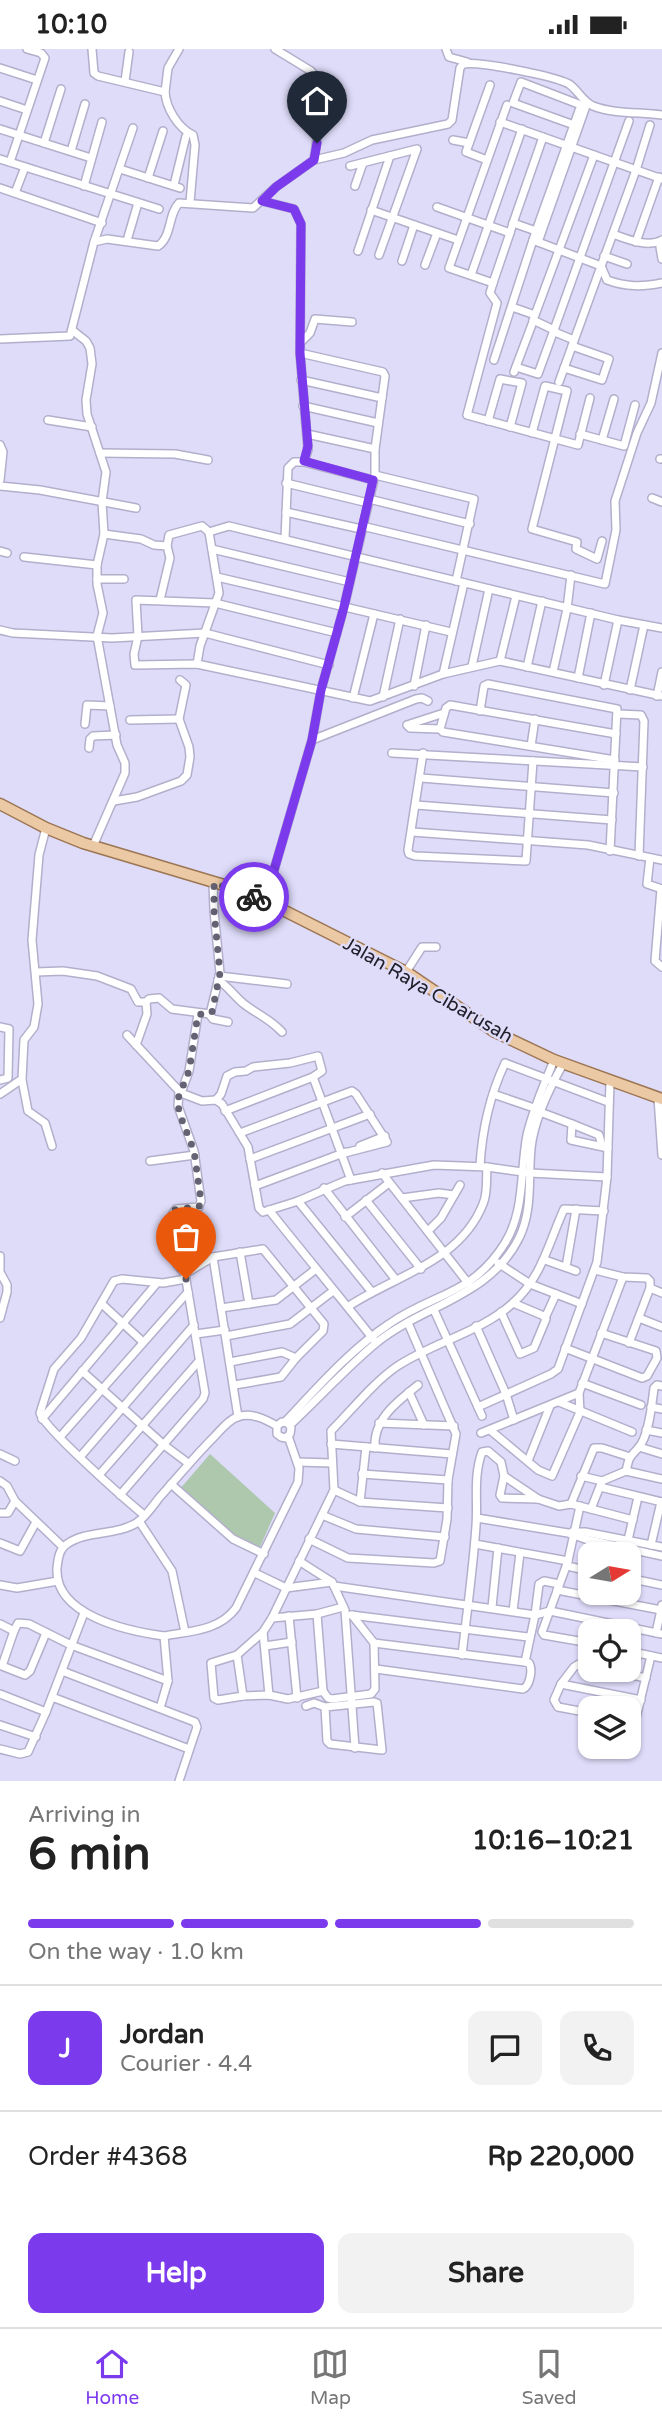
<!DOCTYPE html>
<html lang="en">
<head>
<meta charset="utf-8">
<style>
	:root { --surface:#fff; --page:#f2f2f2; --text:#222; --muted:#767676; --line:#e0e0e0; --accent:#7c3aed }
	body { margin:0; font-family:"Varela Round",sans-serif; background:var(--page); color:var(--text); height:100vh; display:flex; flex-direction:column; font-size:26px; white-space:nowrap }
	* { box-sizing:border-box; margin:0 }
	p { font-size:23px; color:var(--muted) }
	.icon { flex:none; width:38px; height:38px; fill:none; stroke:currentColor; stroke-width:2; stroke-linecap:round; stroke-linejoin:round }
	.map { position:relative; height:1732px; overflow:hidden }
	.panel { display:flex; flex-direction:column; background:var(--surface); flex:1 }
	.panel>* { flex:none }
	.needle { width:46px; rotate:79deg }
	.buttons { position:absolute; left:578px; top:1493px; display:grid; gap:14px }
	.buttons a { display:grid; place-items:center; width:63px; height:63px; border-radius:14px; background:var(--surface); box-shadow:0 2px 5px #0004; font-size:35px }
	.pin { position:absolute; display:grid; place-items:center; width:60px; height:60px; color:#fff; margin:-72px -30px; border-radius:50% 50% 50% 0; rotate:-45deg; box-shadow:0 0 7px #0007 }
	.pin .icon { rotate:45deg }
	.courier { position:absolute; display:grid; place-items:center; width:70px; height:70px; margin:-35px; border:5px solid #7c3aed; border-radius:50%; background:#fff; color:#222; box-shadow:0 2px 9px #0007 }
	.head em { font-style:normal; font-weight:800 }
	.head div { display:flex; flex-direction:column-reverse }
	.head { display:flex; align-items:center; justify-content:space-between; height:119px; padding:0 28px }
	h1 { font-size:46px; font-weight:800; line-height:52px }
	.bar { display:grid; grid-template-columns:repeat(4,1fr); gap:10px 7px; align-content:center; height:84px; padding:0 28px }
	.bar i { height:9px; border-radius:5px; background:var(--line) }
	.bar .selected { background:var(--accent) }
	.bar p { grid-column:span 4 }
	.line { display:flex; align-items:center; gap:18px; padding:0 28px; border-top:2px solid var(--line) }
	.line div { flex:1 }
	.round { display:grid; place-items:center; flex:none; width:74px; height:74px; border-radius:14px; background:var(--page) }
	.button { display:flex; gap:14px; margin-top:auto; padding:14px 28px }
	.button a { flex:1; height:80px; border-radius:14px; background:var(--accent); color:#fff; font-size:28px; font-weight:800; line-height:80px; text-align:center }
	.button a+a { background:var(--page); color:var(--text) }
	.status { display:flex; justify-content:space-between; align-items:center; height:49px; padding:0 35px; background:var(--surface); direction:ltr }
	.status svg { height:19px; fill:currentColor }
	.menu { display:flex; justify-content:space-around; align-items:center; height:98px; border-top:2px solid var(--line); background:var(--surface); font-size:19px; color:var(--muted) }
	.menu a { display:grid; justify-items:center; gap:4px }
	.menu .selected { color:var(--accent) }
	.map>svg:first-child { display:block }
	.green { fill:#aec8ad }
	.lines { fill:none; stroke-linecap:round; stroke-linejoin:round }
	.minor-casing { stroke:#b2afcb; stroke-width:10 }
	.major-casing { stroke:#9c7653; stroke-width:13 }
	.minor { stroke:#fff; stroke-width:7 }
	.major { stroke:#ebc9a5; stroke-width:10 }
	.done { stroke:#646273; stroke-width:7; stroke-dasharray:0 12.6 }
	.route { stroke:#7c3aed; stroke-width:9 }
	.labels { text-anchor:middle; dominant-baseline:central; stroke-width:5; stroke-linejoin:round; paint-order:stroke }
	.street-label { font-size:19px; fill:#22202b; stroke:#dfdcfa }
</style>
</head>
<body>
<div class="status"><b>10:10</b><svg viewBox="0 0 49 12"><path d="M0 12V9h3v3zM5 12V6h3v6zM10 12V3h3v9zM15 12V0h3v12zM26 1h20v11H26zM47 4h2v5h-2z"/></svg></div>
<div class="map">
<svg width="662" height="1732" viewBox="0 0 662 1732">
	<rect width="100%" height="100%" fill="#dfdcfa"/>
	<polygon class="green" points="210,1405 275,1464 260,1498 232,1486 179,1441"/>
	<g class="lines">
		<g class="minor-casing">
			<g id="minor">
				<path d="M92,0L94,24L98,27L165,43C166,59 178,79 193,86L195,96L190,153"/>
				<polyline points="275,0 311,22 320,33 321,62 314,111"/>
				<polyline points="446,0 449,8 467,13"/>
				<polyline points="0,19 37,31"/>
				<polyline points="125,32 129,3"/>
				<polyline points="165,43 168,19 179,0"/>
				<polyline points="0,52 27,61"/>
				<path d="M587,54L538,193L601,217L607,231C626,238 642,238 662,234"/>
				<polyline points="507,56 449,219 493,234 510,184"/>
				<polyline points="500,73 662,130"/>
				<polyline points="0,80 91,109"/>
				<polyline points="453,91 469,94"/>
				<polyline points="44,94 61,40"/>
				<polyline points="71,102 85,55"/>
				<polyline points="0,110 159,160"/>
				<polyline points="487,111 466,103 490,36"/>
				<polyline points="10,113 45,9 41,4 27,0"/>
				<polyline points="350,117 417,100 379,206"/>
				<polyline points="120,120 180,139"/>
				<polyline points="148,129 163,82"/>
				<polyline points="174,136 186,87"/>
				<polyline points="84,137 102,73"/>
				<polyline points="355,137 363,114"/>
				<polyline points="0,139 102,174"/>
				<polyline points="15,144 25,118"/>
				<polyline points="262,152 294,160 301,175 300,304 308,401 304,413 294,413 288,419 285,490"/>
				<polyline points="437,158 510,184 513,174 536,182 533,191 538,193"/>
				<polyline points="371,161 458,191"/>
				<polyline points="513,174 543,88"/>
				<polyline points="536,182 581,56 521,33 513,54 574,76"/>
				<path d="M613,185C627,190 648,199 662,191"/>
				<polyline points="128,188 138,154"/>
				<polyline points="94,193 133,79"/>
				<polyline points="636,193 659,128"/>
				<polyline points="660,198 662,210"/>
				<polyline points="358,202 390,107"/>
				<polyline points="604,207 627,215"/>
				<polyline points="402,212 414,176"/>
				<polyline points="425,216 437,184"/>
				<polyline points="471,226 522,80"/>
				<polyline points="493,234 490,244 497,254 467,366 578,396 590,349"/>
				<polyline points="512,258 535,266 594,106"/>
				<polyline points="72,281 86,292 90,299 92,315 86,351 87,365 106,423 102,453 104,485 97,516 97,535 103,564 97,587 117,696 125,714 125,724 93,797"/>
				<path d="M0,290L70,287L94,193L107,190L158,197C172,188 168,165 179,154L253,159L276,138L314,111L344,104L372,91L448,75L452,71L460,19L463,15C479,12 554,27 569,35C578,41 582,52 593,57C613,65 640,63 662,66"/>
				<polyline points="574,291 557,284 554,281 629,72"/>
				<polyline points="300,294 310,284 315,270 352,273"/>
				<polyline points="494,311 533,191"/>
				<polyline points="516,318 538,325 554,281 533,271"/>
				<polyline points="564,319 602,331 609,310 572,297"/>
				<polyline points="514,323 534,270"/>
				<polyline points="301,331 382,349"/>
				<polyline points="559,333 636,121 650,76"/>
				<polyline points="303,357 378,374"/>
				<polyline points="48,371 92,378"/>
				<polyline points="488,372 500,330 522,334 510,378"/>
				<polyline points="532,384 545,337 567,342 532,480 577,493 576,500 597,510 602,492"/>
				<polyline points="307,385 375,400"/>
				<polyline points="580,385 624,397 635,356"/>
				<polyline points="602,391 614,350"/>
				<polyline points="0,396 3,403 0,431"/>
				<polyline points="100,404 175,405 208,411"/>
				<polyline points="660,410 662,410"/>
				<polyline points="304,413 373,431"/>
				<polyline points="375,426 474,450 456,532"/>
				<polyline points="286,434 368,454"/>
				<polyline points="0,437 40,441 136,459"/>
				<polyline points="652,449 662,453"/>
				<polyline points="369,450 470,475"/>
				<polyline points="286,463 361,480"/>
				<polyline points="362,477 605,535 616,481 615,452 637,384 651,354 662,304"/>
				<polyline points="104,485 141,490 154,496 167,497 170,509 160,551"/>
				<polyline points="167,497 169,486 202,477 209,483"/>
				<polyline points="212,500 350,533"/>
				<polyline points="0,502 7,504"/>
				<polyline points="24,508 97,516"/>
				<polyline points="217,528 451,583"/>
				<polyline points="97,530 124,530"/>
				<polyline points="0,581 13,584 112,589 205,584 329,616"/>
				<polyline points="337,584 215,554 136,551 138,587 134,605 135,616 197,615 370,652 443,625 500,612 662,647"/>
				<polyline points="500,612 516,547"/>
				<polyline points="197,615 200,597 219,544 209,483 229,477 618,571 662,579"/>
				<polyline points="472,617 489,540"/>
				<polyline points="527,618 542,552"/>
				<polyline points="553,623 567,560 571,526"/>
				<polyline points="443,625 464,534"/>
				<polyline points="578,629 591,564"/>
				<polyline points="604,636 618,571"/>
				<polyline points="414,637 426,576"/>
				<polyline points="630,641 644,576"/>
				<polyline points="657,647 662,623"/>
				<polyline points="383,648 400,570"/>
				<polyline points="353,649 374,565"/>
				<polyline points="480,662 484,637 488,635 617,660 610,802"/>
				<polyline points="618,665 641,666 644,672 639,807"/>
				<polyline points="130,671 179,670"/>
				<polyline points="85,675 87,656 110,657"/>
				<polyline points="440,680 410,679 407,676 444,664"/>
				<polyline points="312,691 416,650 422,649 428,652"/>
				<polyline points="531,697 535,670"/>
				<polyline points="89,699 90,690 93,687 116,686"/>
				<polyline points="392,704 643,718"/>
				<polyline points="423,704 408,801 409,805 415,807 526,812 533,712"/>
				<polyline points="615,711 443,683 440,680 446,659 450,656 616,685"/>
				<polyline points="421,729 614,744"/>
				<polyline points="114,752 137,748 181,732 187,726 190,708 189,698 179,670 186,636 180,631"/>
				<polyline points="416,756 612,771"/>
				<polyline points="412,783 588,796 662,811"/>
				<polyline points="650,809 647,835 662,840"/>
				<polyline points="661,840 655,912 662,918"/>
				<polyline points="265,852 312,691 321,641 344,558 375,426 375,400 385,327 383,323 300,304"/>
				<polyline points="36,923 63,922 97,927 131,940 138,953 146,953 149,950 159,949 172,960 210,965 220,924 214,862 213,834"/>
				<polyline points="406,923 422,898 436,898"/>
				<polyline points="219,927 287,935"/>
				<path d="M218,931C228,937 234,947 244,955C257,965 270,970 282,983"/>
				<polyline points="209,965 213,970 228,973"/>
				<polyline points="0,978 9,980 8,1029 0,1031"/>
				<polyline points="127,986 181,1044 202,1052 216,1051 222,1055 248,1098 259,1159 263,1163 298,1152 345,1132 434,1116 487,1118 530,1124 607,1128"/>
				<polyline points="136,996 147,965 146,953"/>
				<polyline points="313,1028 351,1131"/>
				<polyline points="22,1031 28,1062 45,1074 52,1097"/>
				<polyline points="181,1044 189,1022 198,965"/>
				<polyline points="0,1045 22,1030 24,991 34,978 38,955 32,891 39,806 46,779"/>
				<polyline points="493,1045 534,1059"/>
				<polyline points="658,1049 662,1106"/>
				<polyline points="216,1051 221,1045 227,1027 235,1023 246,1022 253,1018 290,1014 318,1007 322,1022 313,1028 225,1062"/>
				<polyline points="540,1063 572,1075 571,1091 608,1099"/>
				<polyline points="572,1075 599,1086 602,1097"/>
				<polyline points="240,1084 352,1042 356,1045 387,1093 341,1105"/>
				<polyline points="360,1097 385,1087"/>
				<polyline points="250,1110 370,1065"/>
				<polyline points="150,1112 195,1106"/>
				<path d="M480,1117C482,1082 490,1046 505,1014L608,1053"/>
				<polyline points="382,1124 468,1234"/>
				<polyline points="255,1137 346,1103"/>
				<polyline points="324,1139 396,1231"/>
				<polyline points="402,1149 439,1144 454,1146"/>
				<polyline points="366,1151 421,1220"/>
				<polyline points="298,1152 371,1242"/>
				<path d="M269,1161C304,1205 340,1248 374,1291"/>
				<polyline points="345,1168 389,1134"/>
				<polyline points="428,1182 441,1169 460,1136"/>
				<polyline points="240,1203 249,1255"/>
				<polyline points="0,1207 0,1220"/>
				<polyline points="213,1208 238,1368"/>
				<polyline points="545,1211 576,1222"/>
				<polyline points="498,1214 530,1235 582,1255"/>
				<polyline points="566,1218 576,1160"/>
				<polyline points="595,1221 623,1228 647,1229 650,1232 650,1239 629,1294"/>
				<polyline points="0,1223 7,1236 7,1243 0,1269"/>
				<polyline points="185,1225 213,1208 263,1200 324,1275 323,1282 296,1309 281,1328 235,1336"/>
				<polyline points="650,1239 662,1244"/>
				<polyline points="102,1255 143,1293"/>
				<path d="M349,1257C396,1226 460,1213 483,1155C488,1144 486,1129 487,1118"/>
				<polyline points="221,1259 276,1251 316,1220"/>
				<polyline points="434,1261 482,1367"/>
				<polyline points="501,1263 520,1305 534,1299 546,1270 544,1267 513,1254"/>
				<polyline points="545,1269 556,1245"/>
				<polyline points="639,1269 662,1278"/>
				<polyline points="476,1277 506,1345 514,1371"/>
				<polyline points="196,1285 225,1281"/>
				<polyline points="226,1287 290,1275 333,1242"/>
				<polyline points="565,1299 642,1329 647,1327 657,1309 656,1302 601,1284"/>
				<polyline points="230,1313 282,1303 296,1309"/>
				<polyline points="82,1322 164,1396 188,1414"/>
				<polyline points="582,1334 641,1356"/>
				<polyline points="409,1343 424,1376"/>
				<polyline points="559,1353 632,1383"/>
				<polyline points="478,1358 551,1325 558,1320 597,1213 607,1128 610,1033"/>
				<polyline points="651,1358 662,1360"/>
				<polyline points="42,1370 157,1234"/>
				<path d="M285,1373C317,1339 350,1301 389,1275C433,1244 472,1247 505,1194C525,1162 520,1122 527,1086C533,1060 544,1036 554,1011"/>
				<polyline points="379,1374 454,1377"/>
				<path d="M290,1376C318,1350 345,1320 375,1295C422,1256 490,1248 519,1189C533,1161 528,1129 531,1099C534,1070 549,1040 563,1015"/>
				<polyline points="490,1381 538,1421 552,1427 580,1363 579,1344"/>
				<polyline points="646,1381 662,1384"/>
				<polyline points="481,1384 579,1344 623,1228"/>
				<polyline points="60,1388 188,1243"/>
				<polyline points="331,1395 452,1405"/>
				<polyline points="639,1398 662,1405"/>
				<path d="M375,1399C373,1370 397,1353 418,1336"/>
				<polyline points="0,1405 15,1412"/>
				<polyline points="80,1408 194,1276"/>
				<polyline points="528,1412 550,1357"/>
				<polyline points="298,1413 331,1414"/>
				<polyline points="626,1422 662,1430"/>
				<polyline points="362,1425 448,1431"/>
				<polyline points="99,1426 199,1312"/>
				<polyline points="504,1427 538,1450"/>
				<polyline points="581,1427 602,1432"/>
				<polyline points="0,1432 7,1437 15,1452 63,1498"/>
				<polyline points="171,1435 233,1490 264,1505"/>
				<polyline points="600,1438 662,1453"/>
				<polyline points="334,1441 360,1453 448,1459"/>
				<polyline points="120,1446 203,1350 205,1344 185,1225 177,1216 181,1210 172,1166 176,1160 199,1158 201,1152 194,1102 178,1057 179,1043"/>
				<polyline points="360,1453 366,1398"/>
				<polyline points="571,1455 594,1399 602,1399 630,1408"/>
				<polyline points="580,1457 568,1512 542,1583 544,1586 590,1594"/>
				<polyline points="591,1460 633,1471"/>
				<polyline points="0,1464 8,1464 15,1452"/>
				<path d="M144,1466C127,1452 44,1379 40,1364L54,1320L81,1289L114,1232L122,1230L163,1234L186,1230"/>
				<polyline points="322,1466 356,1480 445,1488"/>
				<polyline points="477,1469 568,1484 585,1490 662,1507"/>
				<polyline points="139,1472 172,1522 185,1583"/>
				<polyline points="572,1483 585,1483 662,1498"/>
				<polyline points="309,1490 348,1509 434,1514 440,1512 447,1470 448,1431 456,1385 408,1274"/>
				<polyline points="628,1491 638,1448"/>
				<polyline points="0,1494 20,1502 36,1473"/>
				<polyline points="475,1495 568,1512"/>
				<polyline points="651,1496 661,1453"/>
				<polyline points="299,1512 332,1533 345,1561 355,1699"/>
				<polyline points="567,1517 590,1522"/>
				<polyline points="255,1524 286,1539 332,1533"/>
				<polyline points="628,1529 662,1536"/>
				<polyline points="0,1536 17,1539 58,1532"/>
				<polyline points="334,1537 535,1566 550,1562 662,1585"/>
				<polyline points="557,1541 661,1561"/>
				<polyline points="492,1558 498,1499"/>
				<polyline points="513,1562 520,1504"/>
				<polyline points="317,1565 323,1642"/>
				<polyline points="351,1566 528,1588"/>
				<path d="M352,1566L374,1594L375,1640L371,1645L332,1650L328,1649L323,1642L288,1650L269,1646L243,1647L218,1651L214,1649L211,1614L237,1606L263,1583L272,1569L334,1441L331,1382C352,1361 372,1335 396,1318C433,1293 480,1284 513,1254C542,1228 549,1193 564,1160L604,1162"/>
				<polyline points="289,1567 297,1649"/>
				<polyline points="272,1569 317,1565 343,1558"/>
				<polyline points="0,1575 14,1582 18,1574 29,1575 71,1596 168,1632"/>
				<polyline points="14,1582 2,1617 25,1626 30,1622 46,1584"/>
				<polyline points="263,1583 269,1646"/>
				<polyline points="656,1584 662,1556"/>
				<path d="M164,1587C190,1582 219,1582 236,1559L298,1433L299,1419L288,1387"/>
				<path d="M374,1594L525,1613L529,1614C533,1620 530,1637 523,1640L376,1620"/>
				<polyline points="590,1594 584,1612 574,1618 561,1635 554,1651 558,1658 590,1664"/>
				<polyline points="265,1597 292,1593"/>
				<polyline points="628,1602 662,1609"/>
				<polyline points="237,1606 243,1647"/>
				<path d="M462,1606C467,1563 473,1520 476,1477C478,1452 473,1428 482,1403L488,1402L501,1413L504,1427L500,1446L502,1449L538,1450L559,1457L571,1455L591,1460L602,1432L626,1422C630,1405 629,1410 639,1398C649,1387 652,1354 654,1339L657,1336L662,1337"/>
				<polyline points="525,1613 535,1566 539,1535 544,1532 559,1535"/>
				<polyline points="579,1616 590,1618"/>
				<polyline points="604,1620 646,1629"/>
				<polyline points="62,1622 195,1673 197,1678 179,1732"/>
				<polyline points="561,1635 641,1651"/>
				<polyline points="0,1645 46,1663"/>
				<polyline points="52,1648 189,1700"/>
				<polyline points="306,1657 314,1654 325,1658 374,1653 377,1654 382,1701 330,1695 327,1692 325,1658"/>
				<path d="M160,1659L168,1632L164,1587C127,1582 54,1566 57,1519C58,1510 59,1500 67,1495C86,1481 117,1487 138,1473C146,1467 153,1457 159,1449C177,1429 194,1408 213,1389C220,1382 227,1372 237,1368C251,1363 265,1370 277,1377V1385L281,1388L286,1389L290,1385L291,1379L288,1374L282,1373L277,1377"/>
				<polyline points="628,1673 635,1673 636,1669 651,1607"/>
				<polyline points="0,1676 36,1688"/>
				<polyline points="0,1700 20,1705 28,1703 46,1663 84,1564"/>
			</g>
		</g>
		<g class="major-casing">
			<polyline id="major" points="0,755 46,779 83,794 234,839 265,852 406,923 495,983 554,1011 662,1050"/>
		</g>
		<use href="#minor" class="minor"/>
		<use href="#major" class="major"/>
	</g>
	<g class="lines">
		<polyline class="done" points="186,1230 185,1225 177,1216 181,1209 172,1164 176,1160 199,1158 201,1152 194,1102 180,1066 177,1052 189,1022 198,965 207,966 212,963 220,924 214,862 214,834 254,848"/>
		<polyline class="route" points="254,848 265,852 312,691 321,641 344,558 373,431 304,412 308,397 300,304 301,175 294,160 262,152 276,138 314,111 317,94"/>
	</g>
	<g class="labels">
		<g class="street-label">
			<text transform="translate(428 941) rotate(30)">Jalan Raya Cibarusah</text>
		</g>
	</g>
</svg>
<div class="buttons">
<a><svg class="needle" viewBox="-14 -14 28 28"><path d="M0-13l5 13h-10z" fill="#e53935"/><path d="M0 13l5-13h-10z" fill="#767676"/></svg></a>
<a><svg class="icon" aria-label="locate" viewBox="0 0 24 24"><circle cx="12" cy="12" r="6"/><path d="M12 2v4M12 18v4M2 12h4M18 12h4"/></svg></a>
<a><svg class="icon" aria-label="layers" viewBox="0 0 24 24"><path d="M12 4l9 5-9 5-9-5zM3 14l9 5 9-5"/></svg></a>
</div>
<div class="pin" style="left:186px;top:1230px;background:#ea580c"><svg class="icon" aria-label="bag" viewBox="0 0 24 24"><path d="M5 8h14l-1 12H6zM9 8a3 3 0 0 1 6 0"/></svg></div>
<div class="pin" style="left:317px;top:94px;background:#1f2937"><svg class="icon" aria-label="home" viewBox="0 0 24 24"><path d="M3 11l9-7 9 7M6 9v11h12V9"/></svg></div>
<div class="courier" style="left:254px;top:848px"><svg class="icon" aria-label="bike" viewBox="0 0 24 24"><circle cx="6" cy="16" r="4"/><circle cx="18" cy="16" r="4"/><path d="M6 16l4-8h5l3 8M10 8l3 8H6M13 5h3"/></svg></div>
</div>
<section class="panel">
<div class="head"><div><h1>6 min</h1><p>Arriving in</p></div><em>10:16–10:21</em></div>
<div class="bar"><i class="selected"></i><i class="selected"></i><i class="selected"></i><i></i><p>On the way · 1.0 km</p></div>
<div class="line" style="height:126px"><b class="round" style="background:var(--accent);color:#fff">J</b><div><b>Jordan</b><p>Courier · 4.4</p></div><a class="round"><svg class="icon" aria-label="chat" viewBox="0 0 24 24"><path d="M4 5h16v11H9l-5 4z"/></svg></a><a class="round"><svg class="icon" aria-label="phone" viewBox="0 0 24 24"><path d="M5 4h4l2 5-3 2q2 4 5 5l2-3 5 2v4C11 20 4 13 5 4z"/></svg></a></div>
<div class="line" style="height:91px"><div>Order #4368</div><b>Rp 220,000</b></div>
<div class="button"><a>Help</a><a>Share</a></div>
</section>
<nav class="menu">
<a class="selected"><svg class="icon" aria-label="home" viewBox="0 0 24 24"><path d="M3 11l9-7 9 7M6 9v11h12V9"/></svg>Home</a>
<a><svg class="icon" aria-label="map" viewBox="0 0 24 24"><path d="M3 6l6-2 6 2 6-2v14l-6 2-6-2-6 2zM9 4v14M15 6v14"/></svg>Map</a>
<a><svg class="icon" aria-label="saved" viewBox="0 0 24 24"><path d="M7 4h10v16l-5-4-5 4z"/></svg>Saved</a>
</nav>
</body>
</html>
